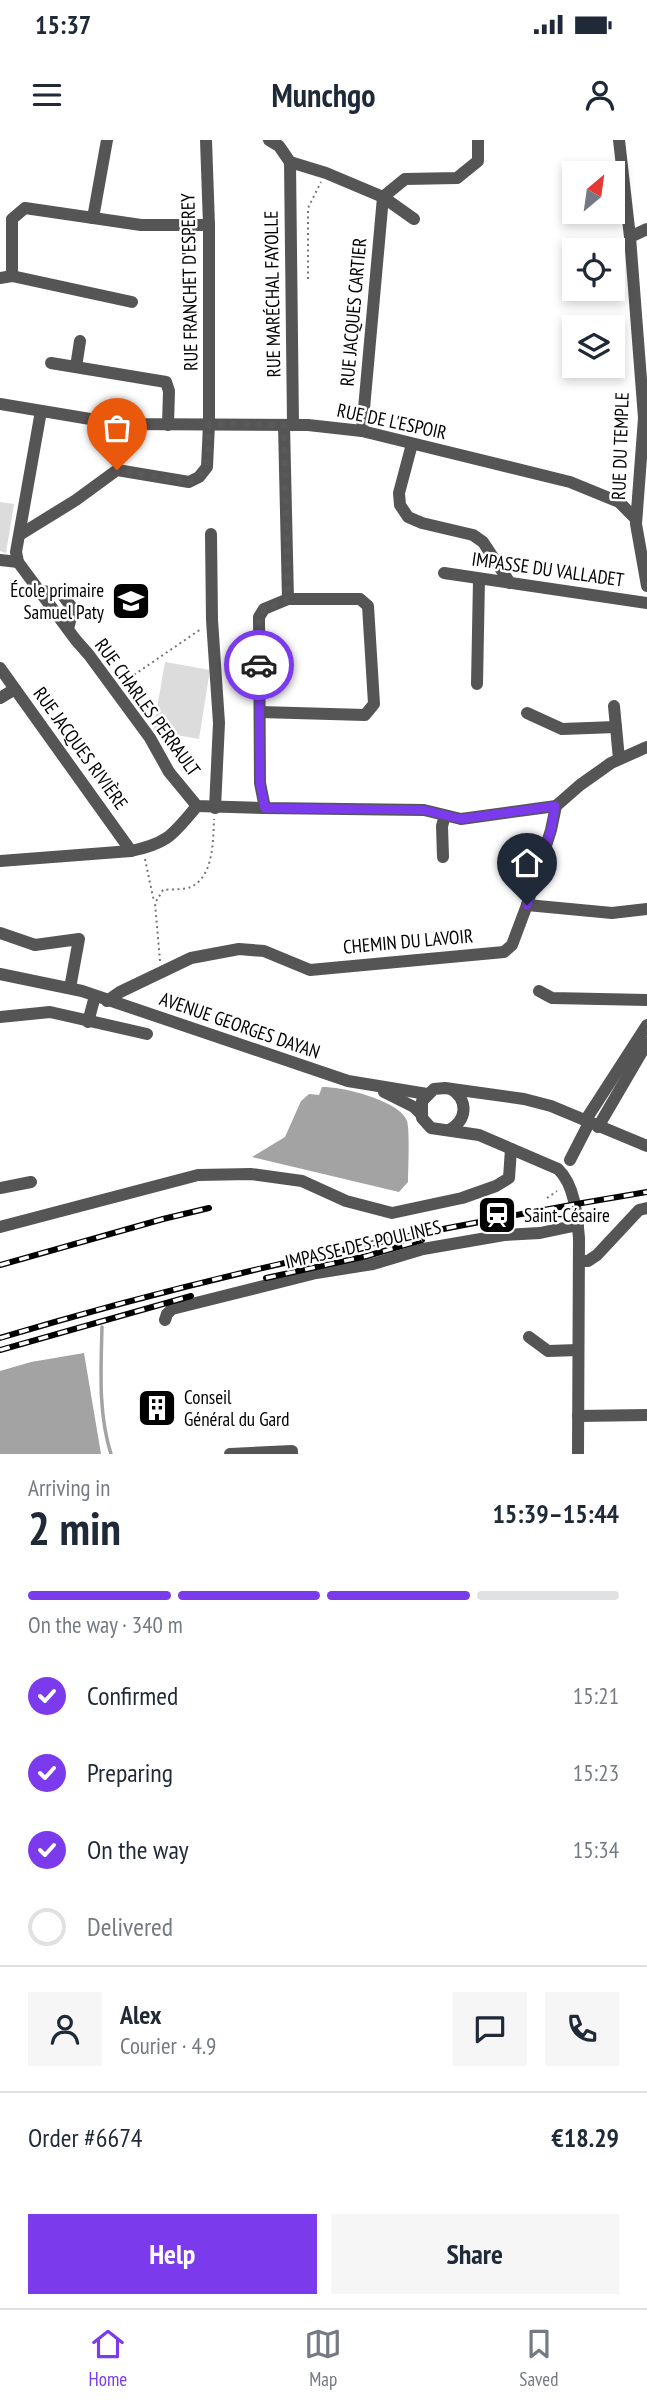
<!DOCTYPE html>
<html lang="en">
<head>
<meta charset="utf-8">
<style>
	:root { --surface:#fff; --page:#f6f6f7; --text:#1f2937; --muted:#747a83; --line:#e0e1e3; --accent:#7c3aed }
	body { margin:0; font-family:"PT Sans Narrow",sans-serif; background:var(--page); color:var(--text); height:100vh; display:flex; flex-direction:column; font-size:26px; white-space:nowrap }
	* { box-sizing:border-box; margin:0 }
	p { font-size:23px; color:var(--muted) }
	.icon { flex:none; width:38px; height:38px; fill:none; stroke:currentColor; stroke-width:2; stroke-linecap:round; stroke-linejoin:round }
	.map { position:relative; height:1314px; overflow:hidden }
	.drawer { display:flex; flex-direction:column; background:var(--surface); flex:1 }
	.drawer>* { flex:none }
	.needle { width:46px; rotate:29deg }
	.buttons { position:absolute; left:562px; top:21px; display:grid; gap:14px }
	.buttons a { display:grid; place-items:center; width:63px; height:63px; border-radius:0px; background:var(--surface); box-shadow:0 4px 10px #0003; font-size:35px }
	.pin { position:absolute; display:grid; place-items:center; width:60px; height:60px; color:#fff; margin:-72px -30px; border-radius:50% 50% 50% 0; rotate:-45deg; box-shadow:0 0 7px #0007 }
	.pin .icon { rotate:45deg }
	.courier { position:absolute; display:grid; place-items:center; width:70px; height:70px; margin:-35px; border:5px solid #7c3aed; border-radius:50%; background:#fff; color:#222; box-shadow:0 2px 9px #0007 }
	.head em { font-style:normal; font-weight:700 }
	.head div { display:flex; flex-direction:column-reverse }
	.head { display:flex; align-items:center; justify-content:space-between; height:119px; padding:0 28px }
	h1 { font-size:46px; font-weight:700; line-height:52px }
	.bar { display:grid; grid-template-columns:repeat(4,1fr); gap:10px 7px; align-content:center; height:84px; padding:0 28px }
	.bar i { height:9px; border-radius:5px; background:var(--line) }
	.bar .current { background:var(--accent) }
	.bar p { grid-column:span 4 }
	.line { display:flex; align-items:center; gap:18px; padding:0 28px; border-top:2px solid var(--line) }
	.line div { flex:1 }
	.round { display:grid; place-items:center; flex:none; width:74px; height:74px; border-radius:0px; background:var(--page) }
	ol { padding:0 28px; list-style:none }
	li { display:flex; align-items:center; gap:21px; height:77px }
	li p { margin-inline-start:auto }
	li .icon { padding:7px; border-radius:50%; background:var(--accent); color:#fff; stroke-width:4 }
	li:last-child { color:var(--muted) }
	li i { width:38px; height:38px; border:4px solid var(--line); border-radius:50% }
	.cta { display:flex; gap:14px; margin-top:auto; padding:14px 28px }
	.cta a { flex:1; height:80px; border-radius:0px; background:var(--accent); color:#fff; font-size:28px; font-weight:700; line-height:80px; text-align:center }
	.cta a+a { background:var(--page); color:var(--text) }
	.status { display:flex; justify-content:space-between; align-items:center; height:49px; padding:0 35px; background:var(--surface); direction:ltr }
	.status svg { height:19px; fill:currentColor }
	header { display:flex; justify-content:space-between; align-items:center; height:91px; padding:0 28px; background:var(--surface); font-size:32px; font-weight:700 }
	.dock { display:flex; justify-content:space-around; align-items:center; height:98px; border-top:2px solid var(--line); background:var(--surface); font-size:19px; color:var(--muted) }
	.dock a { display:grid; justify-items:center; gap:4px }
	.dock .current { color:var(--accent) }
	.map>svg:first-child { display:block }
	.green { fill:#dcdcdc }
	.water { fill:#a3a3a3 }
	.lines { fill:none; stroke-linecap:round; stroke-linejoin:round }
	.stream { stroke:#a3a3a3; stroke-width:3.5 }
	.path { stroke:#777; stroke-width:2; stroke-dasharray:2 3.5; stroke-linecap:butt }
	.minor { stroke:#555; stroke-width:12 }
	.rail-casing { stroke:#000; stroke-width:6 }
	.rail { stroke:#fff; stroke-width:3.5; stroke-dasharray:10; stroke-linecap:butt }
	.done { stroke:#595959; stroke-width:7; stroke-dasharray:0 12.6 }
	.route { stroke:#7c3aed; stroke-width:9 }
	.labels { text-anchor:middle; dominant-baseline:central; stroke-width:5; stroke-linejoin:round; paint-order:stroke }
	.street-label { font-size:19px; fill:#000; stroke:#fff }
	.poi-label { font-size:19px; fill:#000; stroke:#fff; text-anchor:start }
</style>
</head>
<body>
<div class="status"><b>15:37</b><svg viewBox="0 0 49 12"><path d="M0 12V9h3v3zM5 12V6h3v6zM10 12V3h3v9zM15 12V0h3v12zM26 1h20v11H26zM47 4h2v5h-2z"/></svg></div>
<header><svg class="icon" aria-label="menu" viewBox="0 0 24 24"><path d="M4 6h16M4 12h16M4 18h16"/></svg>Munchgo<svg class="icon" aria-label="person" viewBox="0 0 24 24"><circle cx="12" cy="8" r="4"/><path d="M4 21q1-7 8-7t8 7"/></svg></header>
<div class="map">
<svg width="647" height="1314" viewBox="0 0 647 1314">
	<rect width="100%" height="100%" fill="#fff"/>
	<g class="green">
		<polygon points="0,362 14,364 6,413 0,411"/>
		<polygon points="165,522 210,530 199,599 153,591"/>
	</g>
	<g class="water">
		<path d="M322,947C341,946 401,961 407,981C410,991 408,1030 408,1042L399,1052L252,1017L285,997L301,961L309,954L319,955Z"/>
		<polygon points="84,1213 101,1314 0,1314 0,1231 31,1222"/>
	</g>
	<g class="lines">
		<path class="stream" d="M102,1187C101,1229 98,1273 111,1314"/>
		<g class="path">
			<polyline points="308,139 308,68 321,42"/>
			<polyline points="125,541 201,489"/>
			<polyline points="145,719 154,762"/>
			<path d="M160,821L155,763L163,750C171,749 184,750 191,747C214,736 213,700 214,679"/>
			<polyline points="547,1058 557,1051"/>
		</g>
		<g class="minor">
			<polyline points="269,0 279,6 290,22 326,33 383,57 414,79"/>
			<polyline points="619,0 630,97 644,278 636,384 647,446"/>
			<polyline points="290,22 293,285"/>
			<polyline points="93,78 107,0"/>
			<polyline points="630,97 647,89"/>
			<polyline points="12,136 12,79 25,68 141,85 209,85"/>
			<polyline points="0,138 12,136 132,162"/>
			<polyline points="51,223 166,242 169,251 168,285"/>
			<polyline points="76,227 80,201"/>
			<polyline points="0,264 120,284 308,285 362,291 570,342 619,362 636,379"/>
			<polyline points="41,271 16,412 18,422 75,499 89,515 150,598 169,632 197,666 265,668"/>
			<polyline points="284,285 288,459 264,469 259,477 260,643 265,668 424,670 461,679 556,666"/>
			<polyline points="362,291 383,57 405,39 457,38 478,21 478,0"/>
			<polyline points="412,304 399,353 400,365 408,377 422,383 473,395 483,402 510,443"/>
			<polyline points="21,394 76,360 117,330 189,342 199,337 207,327 209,284 209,85 206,0"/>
			<polyline points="211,394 212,480 219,583 215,668"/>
			<polyline points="0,420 18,422"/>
			<polyline points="444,433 647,463"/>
			<polyline points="40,451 61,453 73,469 68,489"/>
			<polyline points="0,528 131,711"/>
			<polyline points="477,544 479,439"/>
			<polyline points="0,558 15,549"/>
			<polyline points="614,566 619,619"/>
			<polyline points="260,572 365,575 374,564 368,466 360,459 288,459"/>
			<polyline points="527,573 562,589 616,587"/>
			<polyline points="443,717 442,686 445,676"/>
			<path d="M0,721L131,711C169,703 173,694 197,666"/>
			<polyline points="527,765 612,773 647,769"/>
			<polyline points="0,793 35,805 79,799 70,848"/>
			<polyline points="0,834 82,851 348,941 427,954"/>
			<polyline points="539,851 552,858 647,860"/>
			<polyline points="107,861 120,852 191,818 239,809 264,811 310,830 504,812 512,805 527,765 551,690 556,666 580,645 611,623 647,607"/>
			<polyline points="0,877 50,872 147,894"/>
			<polyline points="88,882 95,856"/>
			<polyline points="384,952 414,967 421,974"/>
			<polyline points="585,981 647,885"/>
			<polyline points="598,987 647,903"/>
			<path d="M449,990C467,981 469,960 451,949"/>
			<polyline points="570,1020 589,983"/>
			<polyline points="0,1048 31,1042"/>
			<polyline points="0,1087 198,1035 251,1034 302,1041 346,1061 392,1073 462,1058 496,1046 509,1038 511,1009"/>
			<polyline points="580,1121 588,1121 597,1115 639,1070 647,1068"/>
			<polyline points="165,1180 167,1174 172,1169 316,1133 373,1124 423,1109 504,1095 540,1093 578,1085"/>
			<polyline points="529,1197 548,1211 578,1210"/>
			<polyline points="578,1276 647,1275"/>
			<polyline points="230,1314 292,1311 292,1314"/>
			<path d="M578,1314L579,1098C577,1076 575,1045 558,1029L479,995L431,988L422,978V961L434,949L445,948L524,959L551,966L647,1006"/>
		</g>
		<g class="rail-casing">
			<g id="rail">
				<polyline points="0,1125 163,1079 209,1068"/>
				<polyline points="266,1138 367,1116 422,1100"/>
				<path d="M0,1198C212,1134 429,1088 647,1052"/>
				<polyline points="0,1210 191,1156"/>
			</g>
		</g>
		<use href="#rail" class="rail"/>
	</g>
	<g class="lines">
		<path class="done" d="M117,330L190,342C213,330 208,308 209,284L284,285L288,459L264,469L259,477V525"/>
		<polyline class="route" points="259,525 260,643 265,668 424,670 461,679 555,666 551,690 527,765"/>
	</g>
	<defs>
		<g id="school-square" transform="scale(2.0125)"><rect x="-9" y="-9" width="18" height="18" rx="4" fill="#000" stroke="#fff"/><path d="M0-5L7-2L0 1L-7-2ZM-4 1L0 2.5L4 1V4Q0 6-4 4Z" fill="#fff"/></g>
		<g id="station-square" transform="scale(2.0125)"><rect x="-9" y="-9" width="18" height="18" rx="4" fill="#000" stroke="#fff"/><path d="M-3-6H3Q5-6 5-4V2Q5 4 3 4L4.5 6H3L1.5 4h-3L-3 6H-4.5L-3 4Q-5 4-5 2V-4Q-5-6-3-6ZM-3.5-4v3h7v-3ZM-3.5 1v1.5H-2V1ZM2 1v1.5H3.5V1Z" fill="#fff"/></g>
		<g id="building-square" transform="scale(2.0125)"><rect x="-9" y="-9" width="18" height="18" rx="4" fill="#000" stroke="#fff"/><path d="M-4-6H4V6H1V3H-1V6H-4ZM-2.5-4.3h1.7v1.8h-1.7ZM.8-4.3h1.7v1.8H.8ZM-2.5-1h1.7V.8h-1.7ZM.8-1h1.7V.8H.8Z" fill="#fff"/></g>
	</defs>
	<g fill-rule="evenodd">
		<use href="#school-square" x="131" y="461"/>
		<use href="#station-square" x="497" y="1075"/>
		<use href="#building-square" x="157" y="1268"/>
	</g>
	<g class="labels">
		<g class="street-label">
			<text transform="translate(189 142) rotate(-91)">RUE FRANCHET D'ESPEREY</text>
			<text transform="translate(272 154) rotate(-91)">RUE MARÉCHAL FAYOLLE</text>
			<text transform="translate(353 172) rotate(-85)">RUE JACQUES CARTIER</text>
			<text transform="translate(392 281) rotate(12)">RUE DE L'ESPOIR</text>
			<text transform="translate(620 306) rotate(-88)">RUE DU TEMPLE</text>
			<text transform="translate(548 429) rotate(8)">IMPASSE DU VALLADET</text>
			<text transform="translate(148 567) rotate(54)">RUE CHARLES PERRAULT</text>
			<text transform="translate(81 608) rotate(54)">RUE JACQUES RIVIÈRE</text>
			<text transform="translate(408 801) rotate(-5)">CHEMIN DU LAVOIR</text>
			<text transform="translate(240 885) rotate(19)">AVENUE GEORGES DAYAN</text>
			<text transform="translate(363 1104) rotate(-13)">IMPASSE DES POULINES</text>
		</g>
		<g class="poi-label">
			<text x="104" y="450" text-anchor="end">École primaire<tspan x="104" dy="22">Samuel Paty</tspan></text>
			<text x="524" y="1075">Saint-Césaire</text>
			<text x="184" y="1257">Conseil<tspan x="184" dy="22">Général du Gard</tspan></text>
		</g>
	</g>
</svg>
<div class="buttons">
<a><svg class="needle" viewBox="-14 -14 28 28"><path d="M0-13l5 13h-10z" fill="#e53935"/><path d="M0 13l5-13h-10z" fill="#747a83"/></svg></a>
<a><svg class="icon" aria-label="locate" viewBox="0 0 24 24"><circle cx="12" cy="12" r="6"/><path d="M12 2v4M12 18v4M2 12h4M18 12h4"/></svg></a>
<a><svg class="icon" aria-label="layers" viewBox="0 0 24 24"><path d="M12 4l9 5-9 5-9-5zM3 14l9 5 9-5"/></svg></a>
</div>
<div class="pin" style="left:117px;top:330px;background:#ea580c"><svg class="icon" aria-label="bag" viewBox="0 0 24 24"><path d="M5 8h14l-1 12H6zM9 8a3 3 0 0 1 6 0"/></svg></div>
<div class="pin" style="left:527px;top:765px;background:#1f2937"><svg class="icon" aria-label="home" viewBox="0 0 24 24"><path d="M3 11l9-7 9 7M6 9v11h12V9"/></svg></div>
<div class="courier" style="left:259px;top:525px"><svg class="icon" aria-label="car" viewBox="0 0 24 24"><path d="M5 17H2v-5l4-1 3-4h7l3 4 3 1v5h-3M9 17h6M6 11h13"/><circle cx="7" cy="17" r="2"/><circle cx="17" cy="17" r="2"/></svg></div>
</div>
<section class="drawer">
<div class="head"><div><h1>2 min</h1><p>Arriving in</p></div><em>15:39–15:44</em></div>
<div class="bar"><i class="current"></i><i class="current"></i><i class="current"></i><i></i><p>On the way · 340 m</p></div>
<ol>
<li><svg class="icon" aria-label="check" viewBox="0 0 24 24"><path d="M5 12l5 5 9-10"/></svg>Confirmed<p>15:21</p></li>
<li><svg class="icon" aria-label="check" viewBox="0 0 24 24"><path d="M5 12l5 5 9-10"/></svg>Preparing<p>15:23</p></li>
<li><svg class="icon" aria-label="check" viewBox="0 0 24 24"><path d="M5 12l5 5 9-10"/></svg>On the way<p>15:34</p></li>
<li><i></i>Delivered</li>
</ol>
<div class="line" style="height:126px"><a class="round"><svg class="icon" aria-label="person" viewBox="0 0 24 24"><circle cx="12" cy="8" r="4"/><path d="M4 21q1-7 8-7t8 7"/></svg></a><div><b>Alex</b><p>Courier · 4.9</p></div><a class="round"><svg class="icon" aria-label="chat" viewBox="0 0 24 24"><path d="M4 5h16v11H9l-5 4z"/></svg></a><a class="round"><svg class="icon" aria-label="phone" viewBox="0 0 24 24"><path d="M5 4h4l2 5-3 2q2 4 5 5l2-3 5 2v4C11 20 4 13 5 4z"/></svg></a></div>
<div class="line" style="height:91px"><div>Order #6674</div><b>€18.29</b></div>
<div class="cta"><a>Help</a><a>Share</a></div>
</section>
<nav class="dock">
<a class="current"><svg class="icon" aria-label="home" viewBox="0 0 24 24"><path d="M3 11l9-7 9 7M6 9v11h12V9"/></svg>Home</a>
<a><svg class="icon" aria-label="map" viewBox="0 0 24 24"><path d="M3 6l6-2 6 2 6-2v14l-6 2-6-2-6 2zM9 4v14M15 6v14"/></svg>Map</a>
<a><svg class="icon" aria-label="saved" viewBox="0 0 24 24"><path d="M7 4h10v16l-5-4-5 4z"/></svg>Saved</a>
</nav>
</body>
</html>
